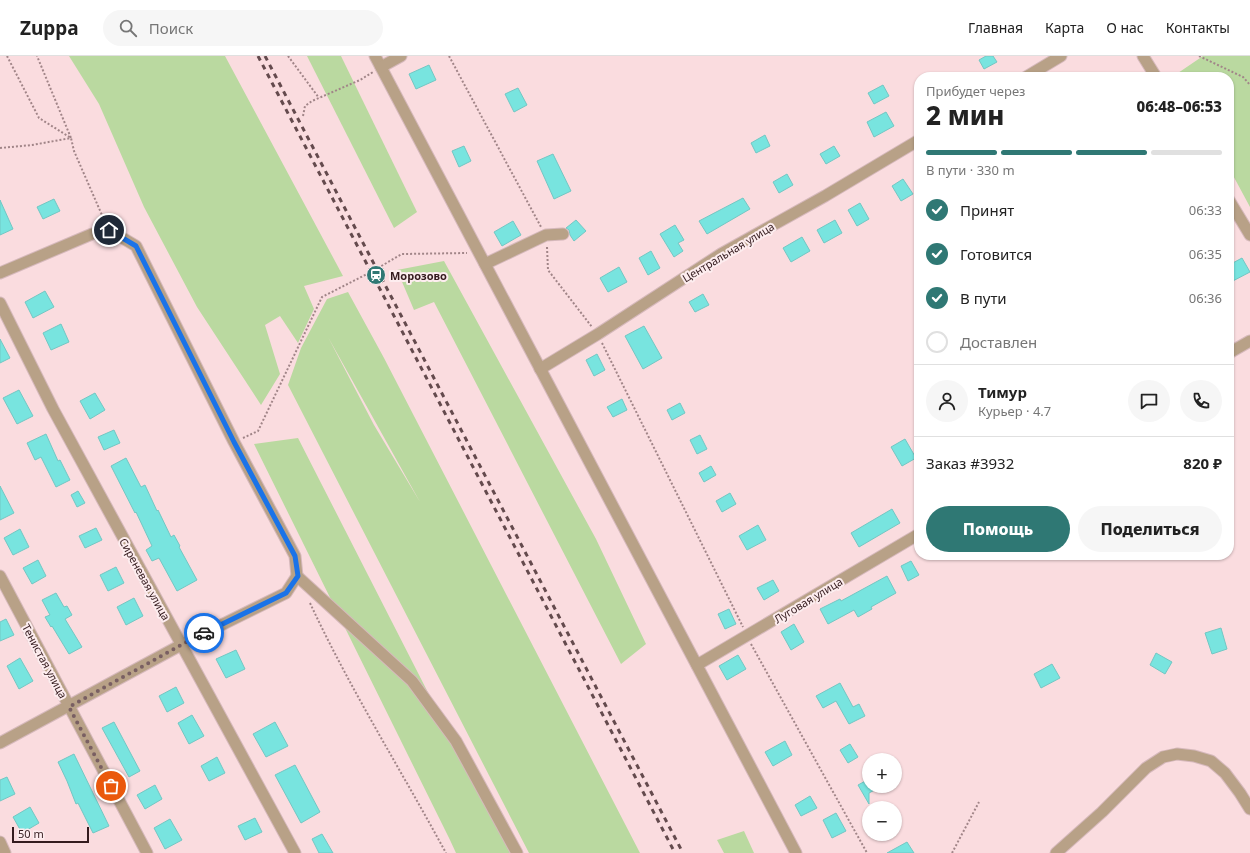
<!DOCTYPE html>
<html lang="ru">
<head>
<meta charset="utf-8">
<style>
	:root { --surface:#fff; --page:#f6f6f6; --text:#222; --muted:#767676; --line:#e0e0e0; --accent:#2f7874 }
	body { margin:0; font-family:"Noto Sans",sans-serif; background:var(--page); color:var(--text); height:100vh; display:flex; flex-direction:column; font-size:15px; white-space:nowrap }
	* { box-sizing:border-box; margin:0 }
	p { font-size:13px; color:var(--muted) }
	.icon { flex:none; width:22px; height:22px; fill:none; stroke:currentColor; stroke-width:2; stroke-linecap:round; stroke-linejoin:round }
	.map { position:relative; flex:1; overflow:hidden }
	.details { position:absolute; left:914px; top:16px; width:320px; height:488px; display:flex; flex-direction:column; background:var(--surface); border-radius:16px; box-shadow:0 1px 3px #0004 }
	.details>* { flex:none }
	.fabs { position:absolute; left:862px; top:697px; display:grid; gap:8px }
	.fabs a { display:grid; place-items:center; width:40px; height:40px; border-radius:50%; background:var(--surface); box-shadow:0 1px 3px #0004; font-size:20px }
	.scale { position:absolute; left:12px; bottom:10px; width:77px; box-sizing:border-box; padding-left:4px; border:2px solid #341b1e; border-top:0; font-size:11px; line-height:14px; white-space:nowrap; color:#341b1e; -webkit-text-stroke:3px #fdedef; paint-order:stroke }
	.pin { position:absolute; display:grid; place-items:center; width:34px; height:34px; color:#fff; margin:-17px; border:2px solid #fff; border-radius:50%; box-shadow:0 1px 4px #0007 }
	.courier { position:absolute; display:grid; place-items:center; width:40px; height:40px; margin:-20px; border:3px solid #1a73e8; border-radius:50%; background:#fff; color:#222; box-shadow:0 1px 5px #0007 }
	.overview em { font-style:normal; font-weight:800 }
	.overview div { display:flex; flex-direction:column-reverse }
	.overview { display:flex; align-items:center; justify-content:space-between; height:68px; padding:0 12px }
	h1 { font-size:26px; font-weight:800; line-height:30px }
	.bar { display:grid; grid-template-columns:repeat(4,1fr); gap:6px 4px; align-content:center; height:48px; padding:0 12px }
	.bar i { height:5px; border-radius:3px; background:var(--line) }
	.bar .current { background:var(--accent) }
	.bar p { grid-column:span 4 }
	.line { display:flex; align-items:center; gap:10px; padding:0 12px; border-top:1px solid var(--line) }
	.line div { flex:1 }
	.round { display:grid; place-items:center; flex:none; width:42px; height:42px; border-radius:21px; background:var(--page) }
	ol { padding:0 12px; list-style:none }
	li { display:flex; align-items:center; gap:12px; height:44px }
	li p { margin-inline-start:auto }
	li .icon { padding:4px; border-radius:50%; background:var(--accent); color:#fff; stroke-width:4 }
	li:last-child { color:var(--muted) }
	li i { width:22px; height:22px; border:2px solid var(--line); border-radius:50% }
	.primary-button { display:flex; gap:8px; margin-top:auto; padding:8px 12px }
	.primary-button a { flex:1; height:46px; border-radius:24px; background:var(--accent); color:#fff; font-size:16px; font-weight:800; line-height:46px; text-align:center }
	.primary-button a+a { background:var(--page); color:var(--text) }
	header { display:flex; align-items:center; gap:24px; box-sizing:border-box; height:56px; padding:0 20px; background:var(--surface); border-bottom:1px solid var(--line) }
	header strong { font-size:19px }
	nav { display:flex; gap:22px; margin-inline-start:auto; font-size:14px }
	.search { width:280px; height:36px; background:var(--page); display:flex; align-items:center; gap:10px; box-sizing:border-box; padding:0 14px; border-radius:22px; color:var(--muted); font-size:15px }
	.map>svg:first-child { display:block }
	.green { fill:#bad9a0; fill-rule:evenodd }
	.building { fill:#78e4df; stroke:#73c7c3 }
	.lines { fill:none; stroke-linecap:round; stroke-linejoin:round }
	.minor-casing { stroke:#d6b9bc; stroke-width:13 }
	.path { stroke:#a18588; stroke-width:2; stroke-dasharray:2 2; stroke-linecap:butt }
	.minor { stroke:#b8a187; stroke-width:11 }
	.rail { stroke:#644a4d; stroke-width:3; stroke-dasharray:5 5; stroke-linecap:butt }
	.done { stroke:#795f62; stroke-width:4; stroke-dasharray:0 7.2 }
	.route { stroke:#1a73e8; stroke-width:5 }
	.labels { text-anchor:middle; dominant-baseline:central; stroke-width:4; stroke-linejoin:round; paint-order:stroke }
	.street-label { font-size:11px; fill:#341b1e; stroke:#fdedef }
	.poi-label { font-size:11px; font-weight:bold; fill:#341b1e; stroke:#fdedef; text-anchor:start }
</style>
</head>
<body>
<header>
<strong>Zuppa</strong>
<div class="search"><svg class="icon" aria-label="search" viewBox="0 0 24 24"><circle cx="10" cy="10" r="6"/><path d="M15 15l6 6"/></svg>Поиск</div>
<nav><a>Главная</a><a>Карта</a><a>О нас</a><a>Контакты</a></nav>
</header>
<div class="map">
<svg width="1250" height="797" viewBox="0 0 1250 797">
	<rect width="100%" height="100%" fill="#fadcdf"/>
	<g class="green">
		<polygon points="69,0 225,0 343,220 304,230 314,253 298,287 280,260 265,269 280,318 261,349 197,251 144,151 99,48"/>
		<polygon points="307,0 341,0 417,156 394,172"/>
		<polygon points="1203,0 1250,0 1250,151 1229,112 1229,21 1180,21 1178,17"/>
		<polygon points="444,205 596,483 646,588 621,608 434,246 414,254 397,214"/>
		<path d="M348,236L384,302L640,797H529L288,329L301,292L327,243ZM328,281L420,446L374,369Z"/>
		<polygon points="298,382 510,797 456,797 450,784 254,388"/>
		<polygon points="744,775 754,797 724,797 717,784"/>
	</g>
	<g class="building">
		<polygon points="986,0 993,0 997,6 984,13 979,4"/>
		<polygon points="429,9 436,24 416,33 409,18"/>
		<polygon points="883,29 889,40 874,48 868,37"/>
		<polygon points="518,32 527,49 514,56 505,38"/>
		<polygon points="886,56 894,70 874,81 867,66"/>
		<polygon points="765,79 770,90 756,97 751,87"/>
		<polygon points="464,90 471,105 459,111 452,95"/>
		<polygon points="834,90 840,100 826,108 820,98"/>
		<polygon points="553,98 571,135 554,143 537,105"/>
		<polygon points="787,118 793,129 779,137 773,126"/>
		<polygon points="903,123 913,138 901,145 892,130"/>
		<polygon points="743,142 750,153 707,178 699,165"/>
		<polygon points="54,143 60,155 43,163 37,151"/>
		<polygon points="0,144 13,173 0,179"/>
		<polygon points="860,147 869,163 857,170 848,154"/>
		<polygon points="576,164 586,175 574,185 570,179 569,174 566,172"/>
		<polygon points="835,164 842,177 824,187 817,174"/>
		<polygon points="513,165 521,179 502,190 494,176"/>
		<polygon points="675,169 684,184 678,187 683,195 674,201 660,178"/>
		<polygon points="802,181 810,195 791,206 783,192"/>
		<polygon points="651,195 660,212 648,219 639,202"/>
		<polygon points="1242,202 1250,216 1229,227 1229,209"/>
		<polygon points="619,211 627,226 608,236 600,222"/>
		<polygon points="45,235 54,251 33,262 25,246"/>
		<polygon points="703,238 709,249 695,256 689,246"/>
		<polygon points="61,268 69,286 51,294 43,277"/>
		<polygon points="644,270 662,302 643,313 625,280"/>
		<polygon points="0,283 10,302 0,307"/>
		<polygon points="597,298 605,314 594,320 586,304"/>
		<polygon points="19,334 33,360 17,368 3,342"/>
		<polygon points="95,337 105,354 90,363 80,345"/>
		<polygon points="622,343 627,354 613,361 607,351"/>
		<polygon points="680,347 685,357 672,364 667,354"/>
		<polygon points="114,374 120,387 104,394 98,381"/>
		<polygon points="46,378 58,405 60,404 70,424 56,431 41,401 35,404 27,387"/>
		<polygon points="700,379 707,393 697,398 690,384"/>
		<polygon points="905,383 916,402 902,410 891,391"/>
		<polygon points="126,402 141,431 145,429 157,455 158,454 171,481 174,479 180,490 179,491 197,524 177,535 159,502 152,505 146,494 152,490 136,456 135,457 111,410"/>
		<polygon points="711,410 716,419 704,426 699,417"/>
		<polygon points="0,430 14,457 0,464"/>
		<polygon points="78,435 85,447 77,451 71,439"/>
		<polygon points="730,437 736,448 722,456 716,445"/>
		<polygon points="892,453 900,467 859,491 851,477"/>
		<polygon points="758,469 766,484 747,494 739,480"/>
		<polygon points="96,472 102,484 85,492 79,480"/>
		<polygon points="20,473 29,491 13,499 4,482"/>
		<polygon points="38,504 46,520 32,528 23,512"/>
		<polygon points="911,505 919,519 908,525 901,510"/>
		<polygon points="116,511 124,527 108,535 100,519"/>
		<polygon points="887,520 896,537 871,551 872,553 858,561 854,554 828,568 820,553 840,543 841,545"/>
		<polygon points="773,524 779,535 764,544 757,532"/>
		<polygon points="56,537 64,551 67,550 72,559 65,563 82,591 69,598 52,570 51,571 45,561 50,559 42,544"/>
		<polygon points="134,542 143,560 126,569 117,551"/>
		<polygon points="729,553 736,568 725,573 718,558"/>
		<polygon points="6,563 14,579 0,585 0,566"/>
		<polygon points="794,568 804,586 791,594 781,576"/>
		<polygon points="1221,572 1227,593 1212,598 1205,577"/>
		<polygon points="236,594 245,613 226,622 216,603"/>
		<polygon points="1156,597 1172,606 1165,618 1150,609"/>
		<polygon points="738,599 746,613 727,624 719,610"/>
		<polygon points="20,602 33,625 19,633 7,610"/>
		<polygon points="1052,608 1060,622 1041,632 1034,618"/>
		<polygon points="840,627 853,651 859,648 865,660 849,668 836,645 823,652 816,640"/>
		<polygon points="176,631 184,647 167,656 159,640"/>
		<polygon points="192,659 204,680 189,688 178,667"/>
		<polygon points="114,666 140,715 129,721 102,672"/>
		<polygon points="275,666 288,690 266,701 253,678"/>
		<polygon points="785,685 792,699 773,710 765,696"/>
		<polygon points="850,688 858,701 848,707 840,694"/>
		<polygon points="74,698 109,770 93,777 78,747 76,748 67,725 58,706"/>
		<polygon points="217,701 225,717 209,725 201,710"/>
		<polygon points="295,709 320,756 301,767 275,719"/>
		<polygon points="7,721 15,738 0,745 0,724"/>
		<polygon points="869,723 869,730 882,730 869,737 869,748 858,729"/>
		<polygon points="155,729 162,743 145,753 137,739"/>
		<polygon points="810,740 817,752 801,760 795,749"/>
		<polygon points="30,751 39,767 22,777 13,761"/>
		<polygon points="836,757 846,775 832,782 823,764"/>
		<polygon points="255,762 262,776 245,784 238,770"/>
		<polygon points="170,763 182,784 165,793 154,772"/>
		<polygon points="322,778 333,797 319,797 312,783"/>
		<polygon points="907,786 914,797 887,797"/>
	</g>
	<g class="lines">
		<g class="minor-casing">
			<g id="minor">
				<polyline points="375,0 796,797"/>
				<polyline points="1143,0 1156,21"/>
				<polyline points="381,11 401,0"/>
				<polyline points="1026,21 1061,0"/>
				<polyline points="1229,144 1250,179"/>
				<polyline points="485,208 546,179 563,178"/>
				<polyline points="0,217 92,178 109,174 136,190 234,386 295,500 297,520 286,537 181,589 0,687"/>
				<polyline points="0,247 53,353 295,797"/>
				<polyline points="1229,297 1250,285"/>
				<polyline points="540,313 598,278 721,198 825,140 919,84"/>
				<polyline points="0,520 147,797"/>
				<polyline points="297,520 412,625 456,685 517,797"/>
				<polyline points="697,609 919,478"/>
				<polyline points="0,786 5,797"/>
				<polyline points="1056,797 1102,756 1146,712 1163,701 1177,698 1194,700 1211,705 1225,717 1240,737 1250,753"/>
			</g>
		</g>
		<g class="path">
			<polyline points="7,0 39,62 71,82 74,95 105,166"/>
			<polyline points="288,0 319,42"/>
			<polyline points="449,0 541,171"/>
			<polyline points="1199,0 1243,21 1250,29"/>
			<polyline points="303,60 305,50 312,45 360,24 373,16"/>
			<polyline points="0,92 32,89 71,82 37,0"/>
			<polyline points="547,191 548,214 592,271"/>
			<polyline points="602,287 743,571"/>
			<polyline points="243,382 258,375 322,241 371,216 402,198 467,197"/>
			<path d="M310,547C350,633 401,714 446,797"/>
			<polyline points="751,588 867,797"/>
			<polyline points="952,797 979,746"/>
		</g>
		<use href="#minor" class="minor"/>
		<g class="rail">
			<polyline points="258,0 675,797"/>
			<polyline points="265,0 683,797"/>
		</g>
	</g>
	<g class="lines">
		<polyline class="done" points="111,730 69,651 181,589 204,577"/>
		<polyline class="route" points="109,174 136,190 234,386 295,500 298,520 286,537 204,577"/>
	</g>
	<defs>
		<g id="station-disc" transform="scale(1)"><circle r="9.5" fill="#2f7874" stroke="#fdedef"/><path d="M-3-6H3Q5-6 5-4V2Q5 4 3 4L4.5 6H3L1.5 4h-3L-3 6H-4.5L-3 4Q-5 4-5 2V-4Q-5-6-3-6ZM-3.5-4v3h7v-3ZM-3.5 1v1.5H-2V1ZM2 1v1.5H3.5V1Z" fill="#fff"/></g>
	</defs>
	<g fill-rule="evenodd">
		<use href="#station-disc" x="376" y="219"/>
	</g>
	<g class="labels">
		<g class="street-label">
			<text transform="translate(728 196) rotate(-31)">Центральная улица</text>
			<text transform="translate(145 523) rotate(61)">Сиреневая улица</text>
			<text transform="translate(808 544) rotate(-31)">Луговая улица</text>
			<text transform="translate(45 605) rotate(62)">Тенистая улица</text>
		</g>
		<g class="poi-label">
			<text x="390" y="219">Морозово</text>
		</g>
	</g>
</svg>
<div class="fabs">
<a>+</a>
<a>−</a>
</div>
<div class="scale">50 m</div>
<div class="pin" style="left:111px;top:730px;background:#ea580c"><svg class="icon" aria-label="bag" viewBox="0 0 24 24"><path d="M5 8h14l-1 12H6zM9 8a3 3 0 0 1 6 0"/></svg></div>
<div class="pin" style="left:109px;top:174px;background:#1f2937"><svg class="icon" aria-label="home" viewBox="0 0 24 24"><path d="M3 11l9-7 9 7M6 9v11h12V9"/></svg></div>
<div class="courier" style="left:204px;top:577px"><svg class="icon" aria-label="car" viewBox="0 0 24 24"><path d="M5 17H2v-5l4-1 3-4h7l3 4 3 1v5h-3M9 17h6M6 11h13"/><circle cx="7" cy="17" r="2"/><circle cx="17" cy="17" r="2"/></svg></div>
<section class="details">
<div class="overview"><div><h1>2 мин</h1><p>Прибудет через</p></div><em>06:48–06:53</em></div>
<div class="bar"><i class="current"></i><i class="current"></i><i class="current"></i><i></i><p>В пути · 330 m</p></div>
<ol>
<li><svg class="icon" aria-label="check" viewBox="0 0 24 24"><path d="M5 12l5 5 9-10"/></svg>Принят<p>06:33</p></li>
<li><svg class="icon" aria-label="check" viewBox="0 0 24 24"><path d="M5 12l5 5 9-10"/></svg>Готовится<p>06:35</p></li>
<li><svg class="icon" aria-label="check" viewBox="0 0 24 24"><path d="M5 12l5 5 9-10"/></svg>В пути<p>06:36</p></li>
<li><i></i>Доставлен</li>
</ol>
<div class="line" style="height:72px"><a class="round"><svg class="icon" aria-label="person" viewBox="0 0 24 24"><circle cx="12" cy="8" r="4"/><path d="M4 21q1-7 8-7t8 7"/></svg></a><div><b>Тимур</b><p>Курьер · 4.7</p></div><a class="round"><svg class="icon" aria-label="chat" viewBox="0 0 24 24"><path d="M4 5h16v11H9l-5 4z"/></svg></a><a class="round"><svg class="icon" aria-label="phone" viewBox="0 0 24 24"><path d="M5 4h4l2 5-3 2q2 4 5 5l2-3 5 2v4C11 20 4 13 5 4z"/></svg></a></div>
<div class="line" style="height:52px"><div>Заказ #3932</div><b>820 ₽</b></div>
<div class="primary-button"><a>Помощь</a><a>Поделиться</a></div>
</section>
</div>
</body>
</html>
